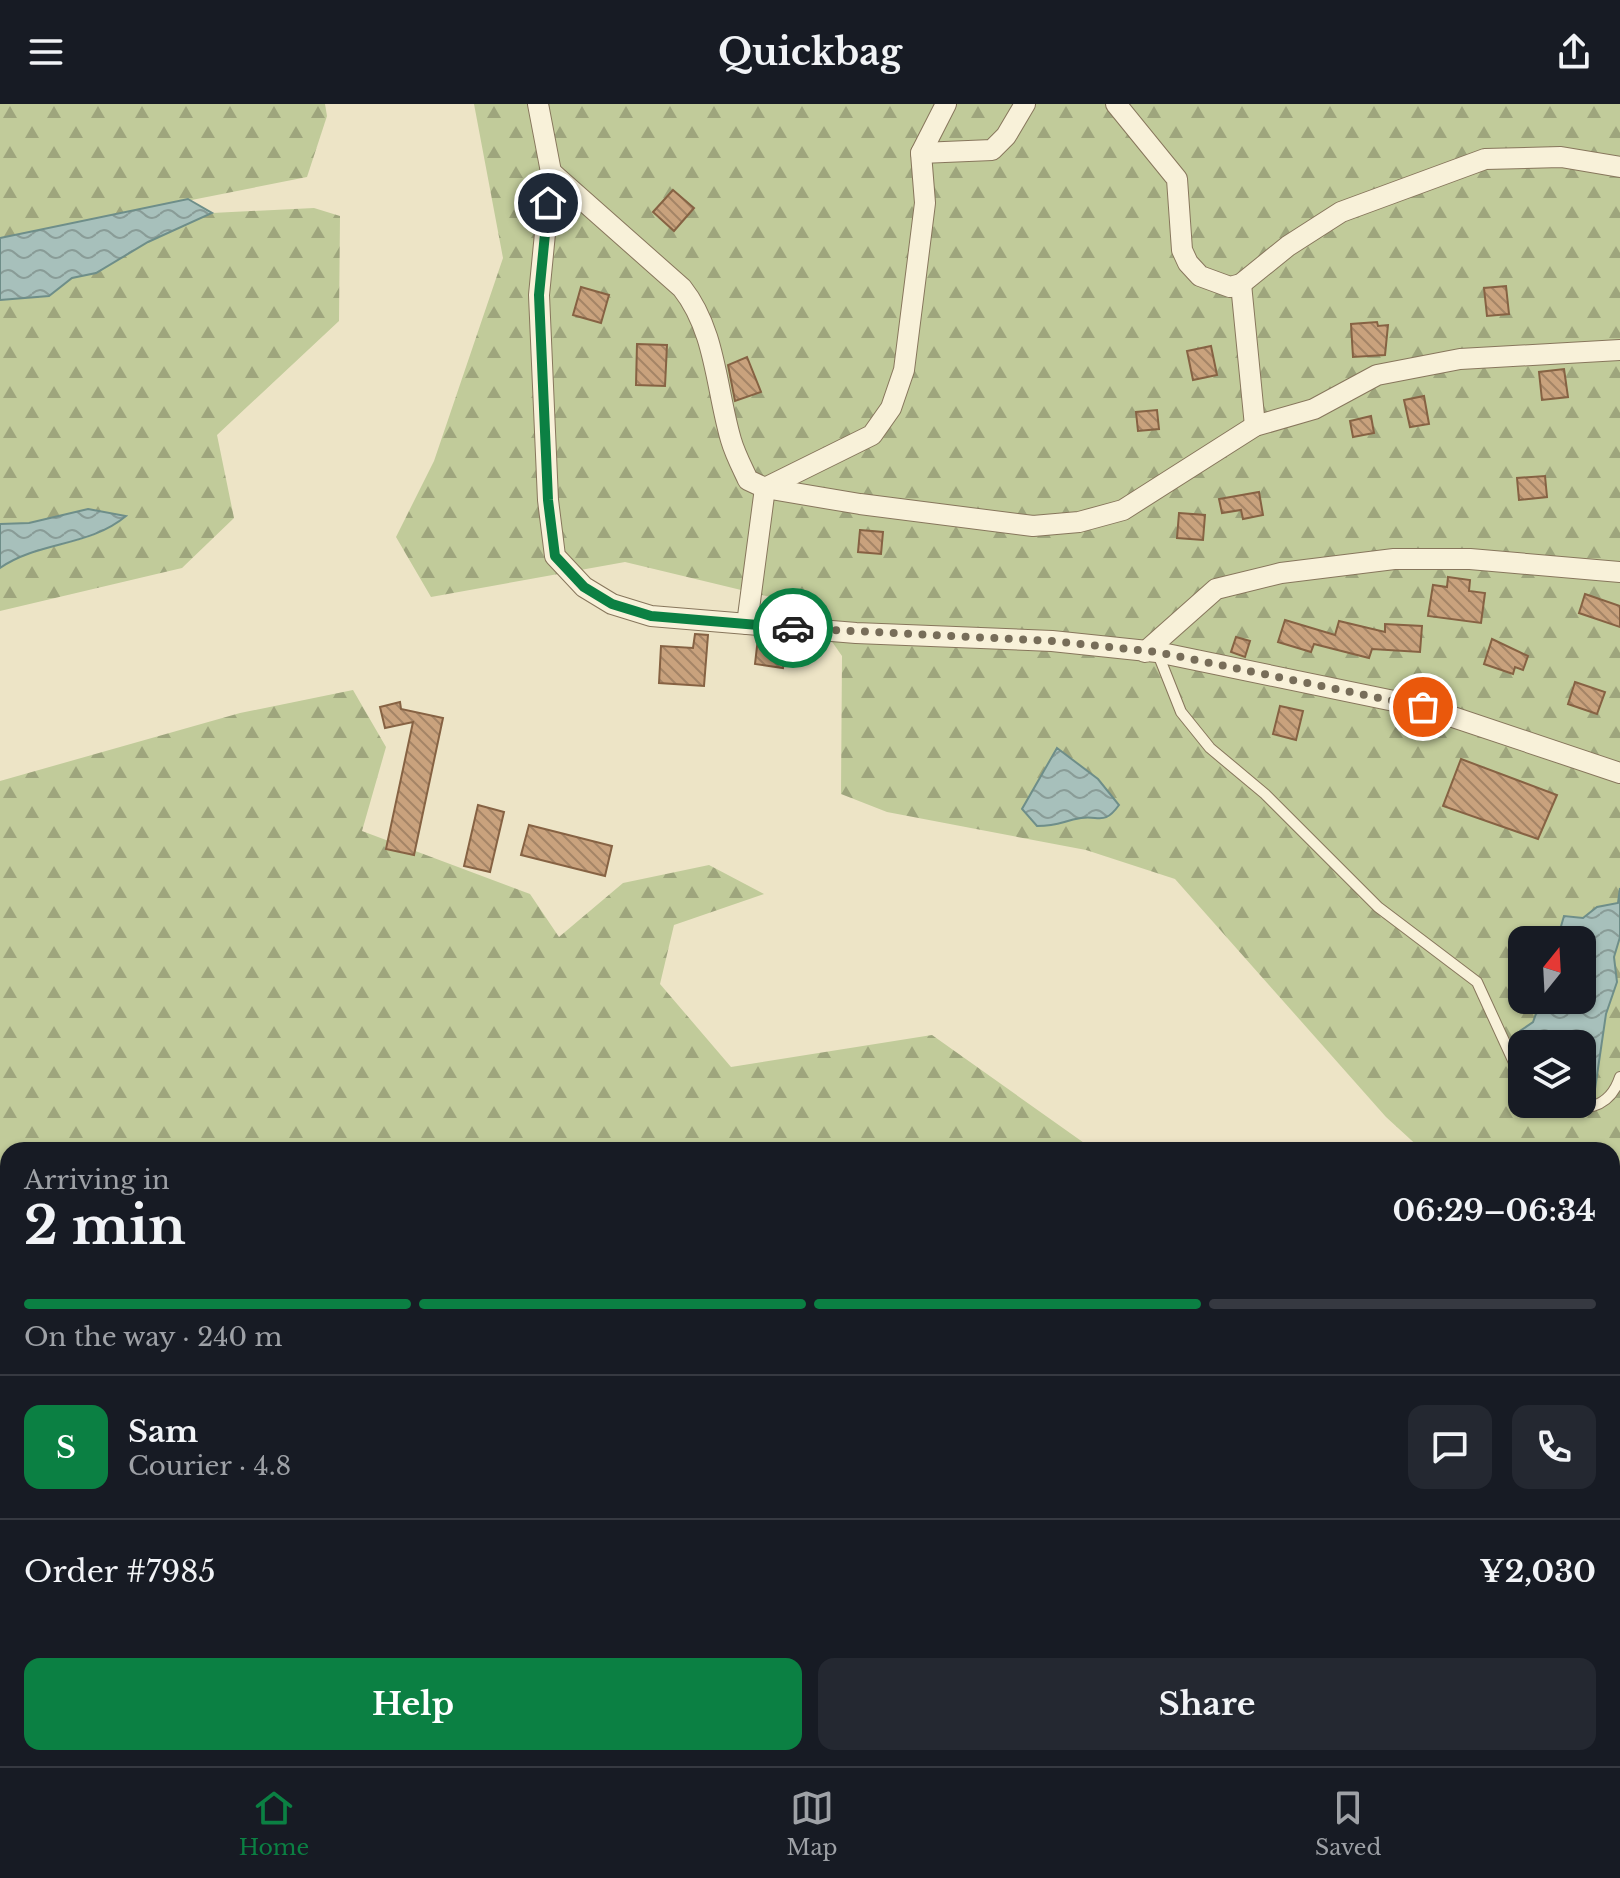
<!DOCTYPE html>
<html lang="en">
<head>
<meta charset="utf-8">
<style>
	:root { --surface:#171b24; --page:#242831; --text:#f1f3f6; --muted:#9ea1a6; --line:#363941; --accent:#0b8043 }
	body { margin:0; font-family:"Libre Baskerville",serif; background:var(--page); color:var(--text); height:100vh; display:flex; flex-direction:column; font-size:30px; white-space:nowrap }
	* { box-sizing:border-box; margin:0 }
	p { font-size:26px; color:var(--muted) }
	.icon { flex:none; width:44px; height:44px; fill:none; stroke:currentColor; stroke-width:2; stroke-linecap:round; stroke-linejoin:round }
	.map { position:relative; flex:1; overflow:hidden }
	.details { position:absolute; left:0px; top:1038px; width:1620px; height:624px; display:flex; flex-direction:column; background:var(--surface); border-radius:24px 24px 0 0; box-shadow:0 2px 6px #0004 }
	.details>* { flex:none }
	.needle { width:52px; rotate:18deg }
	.tools { position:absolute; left:1508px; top:822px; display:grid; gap:16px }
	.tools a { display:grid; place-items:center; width:88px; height:88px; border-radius:16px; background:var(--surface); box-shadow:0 2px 6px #0004; font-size:40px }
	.pin { position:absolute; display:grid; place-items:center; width:68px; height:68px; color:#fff; margin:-34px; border:4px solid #fff; border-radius:50%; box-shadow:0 2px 8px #0007 }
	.courier { position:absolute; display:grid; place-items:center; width:80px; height:80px; margin:-40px; border:6px solid #0b8043; border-radius:50%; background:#fff; color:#222; box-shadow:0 2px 10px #0007 }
	.overview em { font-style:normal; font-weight:700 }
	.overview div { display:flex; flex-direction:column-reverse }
	.overview { display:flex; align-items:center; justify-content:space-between; height:136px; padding:0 24px }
	h1 { font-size:52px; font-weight:700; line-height:60px }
	.bar { display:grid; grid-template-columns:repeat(4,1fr); gap:12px 8px; align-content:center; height:96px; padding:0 24px }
	.bar i { height:10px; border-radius:6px; background:var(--line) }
	.bar .selected { background:var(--accent) }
	.bar p { grid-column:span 4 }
	.line { display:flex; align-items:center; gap:20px; padding:0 24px; border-top:2px solid var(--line) }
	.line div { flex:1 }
	.round { display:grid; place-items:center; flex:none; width:84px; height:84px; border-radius:16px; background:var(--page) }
	.cta { display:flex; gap:16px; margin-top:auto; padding:16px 24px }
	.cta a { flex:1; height:92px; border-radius:16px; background:var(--accent); color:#fff; font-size:32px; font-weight:700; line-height:92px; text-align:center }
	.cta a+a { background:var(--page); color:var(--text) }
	header { display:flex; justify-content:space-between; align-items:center; height:104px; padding:0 24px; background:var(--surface); font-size:36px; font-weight:700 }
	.tab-bar { display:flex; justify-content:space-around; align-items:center; height:112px; border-top:2px solid var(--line); background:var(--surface); font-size:22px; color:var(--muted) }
	.tab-bar a { display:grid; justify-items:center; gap:4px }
	.tab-bar .selected { color:var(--accent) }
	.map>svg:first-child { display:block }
	.forest { fill:url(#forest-firs); fill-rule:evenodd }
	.water { fill:url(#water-waves); stroke:#6e8e89; stroke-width:2 }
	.building { fill:url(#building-back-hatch); stroke:#866243; stroke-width:2 }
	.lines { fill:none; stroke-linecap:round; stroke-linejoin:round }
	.service-casing { stroke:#87765c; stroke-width:12 }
	.minor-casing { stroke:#87765c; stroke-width:22 }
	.path { stroke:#87765c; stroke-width:3; stroke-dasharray:6 4; stroke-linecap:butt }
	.service { stroke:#f8f1d9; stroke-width:10 }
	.minor { stroke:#f8f1d9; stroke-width:20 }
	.done { stroke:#776d59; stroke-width:8; stroke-dasharray:0 14.4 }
	.route { stroke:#0b8043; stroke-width:10 }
</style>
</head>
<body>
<header><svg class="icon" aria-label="menu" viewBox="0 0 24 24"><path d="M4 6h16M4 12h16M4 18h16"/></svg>Quickbag<svg class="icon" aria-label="share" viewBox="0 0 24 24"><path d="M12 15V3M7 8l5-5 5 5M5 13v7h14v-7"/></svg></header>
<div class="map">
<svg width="1620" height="1662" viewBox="0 0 1620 1662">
	<defs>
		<pattern id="forest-firs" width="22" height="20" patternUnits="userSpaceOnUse" patternTransform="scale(2)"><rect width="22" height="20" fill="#c1cb9a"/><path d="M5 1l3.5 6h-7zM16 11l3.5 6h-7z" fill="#9ea57d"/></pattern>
		<pattern id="water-waves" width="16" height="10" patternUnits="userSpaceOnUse" patternTransform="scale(2)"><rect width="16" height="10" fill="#a7c0bb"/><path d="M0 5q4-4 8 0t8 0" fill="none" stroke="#899c97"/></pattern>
		<pattern id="building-back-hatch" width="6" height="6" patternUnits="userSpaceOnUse" patternTransform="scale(2)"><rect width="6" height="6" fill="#c9a27d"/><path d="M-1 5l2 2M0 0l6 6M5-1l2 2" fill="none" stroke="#a48466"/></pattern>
	</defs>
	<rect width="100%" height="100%" fill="#ede4c6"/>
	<g class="forest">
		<polygon points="0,0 325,0 327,12 307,73 0,134"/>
		<path d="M474,0H1620V1299L1612,1284V1046H1422L1386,1013L1175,775L1086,746L887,708L841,690L842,552L807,502L625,458L431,493L396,433L434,357L503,154ZM1522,836H1582V896H1522ZM1522,940H1582V1000H1522Z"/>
		<path d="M314,104L340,112L339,217L217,331L234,414L182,464L0,507V464C38,438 90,443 125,413L88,405L29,420H0V196L49,192L72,174L96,169L148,138L212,109Z"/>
		<path d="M353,586L386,643L362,727L530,790L559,833L623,779L709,761L764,790L674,821L660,880L731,963L932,931L1094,1046C963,1046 832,1038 701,1046H8V1245L0,1243V677L240,609Z"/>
		<polygon points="0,1412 8,1414 8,1654 615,1654 612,1662 0,1662"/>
		<polygon points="1332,1654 1497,1654 1489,1662 1329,1662"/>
	</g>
	<g class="water">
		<polygon points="188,95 212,109 148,138 96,169 72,174 49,192 0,196 0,134"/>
		<path d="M88,405L126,412C89,443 39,437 0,464V420L29,419Z"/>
		<path d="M1057,644L1098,675L1119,701C1104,722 1099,711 1081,714C1062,717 1060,722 1037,722L1022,705Z"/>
		<polygon points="1620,784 1620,833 1614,853 1617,878 1606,910 1595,985 1582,990 1582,940 1524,940 1520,927 1533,918 1541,896 1582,896 1582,836 1557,836 1564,812 1583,814 1597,803 1618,799"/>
		<polygon points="1063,1654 1338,1654 1331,1662 1061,1662"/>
	</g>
	<g class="building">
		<polygon points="673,86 694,104 674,127 653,108"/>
		<polygon points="1506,182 1509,210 1487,212 1484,184"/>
		<polygon points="581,183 609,191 601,219 573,211"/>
		<polygon points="1377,218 1378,222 1388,221 1385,251 1353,253 1351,220"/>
		<polygon points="637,240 667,241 665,282 636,281"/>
		<polygon points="1211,242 1217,271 1193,276 1187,247"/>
		<polygon points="747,253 761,288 735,297 728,261"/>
		<polygon points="1564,265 1568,293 1542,296 1539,268"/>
		<polygon points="1424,292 1429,320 1410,323 1404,296"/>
		<polygon points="1157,306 1159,325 1138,327 1136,308"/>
		<polygon points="1371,312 1374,329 1353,333 1350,317"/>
		<polygon points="1545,372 1547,393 1519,396 1517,374"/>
		<polygon points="1259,388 1263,411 1243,415 1241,406 1222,409 1219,395"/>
		<polygon points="1179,409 1205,411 1203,436 1177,434"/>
		<polygon points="860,426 883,428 881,450 858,448"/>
		<polygon points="1448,473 1470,476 1469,487 1485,489 1481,519 1428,512 1433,481 1447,483"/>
		<polygon points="1585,490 1620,502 1620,523 1579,509"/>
		<polygon points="1285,516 1335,531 1339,517 1385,528 1385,520 1422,522 1420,548 1372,545 1369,554 1314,540 1311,548 1278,538"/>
		<polygon points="695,530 708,531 704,582 659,579 661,542 693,544"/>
		<polygon points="1236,533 1250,537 1245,553 1231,548"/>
		<polygon points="758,534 787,537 783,564 755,560"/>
		<polygon points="1492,535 1528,552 1523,566 1515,563 1513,570 1484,560"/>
		<polygon points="1575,578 1605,588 1597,610 1568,600"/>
		<polygon points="400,598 401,605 443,614 414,751 386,745 413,618 385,624 380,603"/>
		<polygon points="1280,602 1303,607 1296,636 1273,630"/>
		<polygon points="1461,655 1557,691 1538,735 1443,702"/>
		<polygon points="478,701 504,708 490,768 464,762"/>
		<polygon points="529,721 612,742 605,772 521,751"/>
	</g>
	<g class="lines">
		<g class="service-casing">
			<g id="service">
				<polyline points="1158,550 1181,608 1210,644 1265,690 1378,803 1477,878 1522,976"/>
				<path d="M1551,1000C1582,1007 1609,1007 1620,973"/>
				<polyline points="1612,1614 1620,1609"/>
				<polyline points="1554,1662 1568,1654"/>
			</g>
		</g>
		<g class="minor-casing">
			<g id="minor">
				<polyline points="538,0 551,68 539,191 548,396 555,452 584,483 612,500 651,512 856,529 1052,537 1157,548 1423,603 1620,669"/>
				<polyline points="1116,0 1177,75 1182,146 1188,159 1200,172 1230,183 1241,180 1288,142 1341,108 1485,55 1561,53 1620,63"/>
				<polyline points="921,49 992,46 1006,32 1025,0"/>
				<path d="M551,68L682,184C716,227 716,285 731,336C735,350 742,363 748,376L765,384L860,400L1033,422L1079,418L1123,406L1255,322L1314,305L1377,271L1460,255L1620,246"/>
				<polyline points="1241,180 1255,322"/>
				<polyline points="765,384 872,331 891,304 904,266 925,99 921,49 946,0"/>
				<polyline points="747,520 765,384"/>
				<polyline points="1145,548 1216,485 1281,469 1394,455 1470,455 1620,468"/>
				<path d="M659,1662C688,1649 727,1662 761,1654"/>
			</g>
		</g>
		<polyline class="path" points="1612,1440 1620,1448"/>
		<use href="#service" class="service"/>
		<use href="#minor" class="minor"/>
	</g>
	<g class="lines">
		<polyline class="done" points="793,524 1052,537 1157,548 1423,603"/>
		<polyline class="route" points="548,99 539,191 548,396 555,452 584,483 612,500 651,512 793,524"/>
	</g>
</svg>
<div class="tools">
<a><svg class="needle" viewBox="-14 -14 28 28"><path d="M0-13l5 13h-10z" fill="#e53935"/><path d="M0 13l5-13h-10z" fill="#9ea1a6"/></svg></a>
<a><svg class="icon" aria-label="layers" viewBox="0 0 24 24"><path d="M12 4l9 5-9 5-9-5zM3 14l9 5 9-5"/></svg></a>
</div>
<div class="pin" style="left:1423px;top:603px;background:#ea580c"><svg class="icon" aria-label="bag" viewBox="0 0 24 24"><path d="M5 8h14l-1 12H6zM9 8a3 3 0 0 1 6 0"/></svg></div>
<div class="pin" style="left:548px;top:99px;background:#1f2937"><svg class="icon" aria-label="home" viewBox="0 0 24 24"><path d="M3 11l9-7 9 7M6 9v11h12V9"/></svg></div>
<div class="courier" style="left:793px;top:524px"><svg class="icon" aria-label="car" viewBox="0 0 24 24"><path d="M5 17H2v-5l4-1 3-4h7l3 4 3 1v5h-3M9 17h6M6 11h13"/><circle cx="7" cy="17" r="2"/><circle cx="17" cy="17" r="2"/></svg></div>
<section class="details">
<div class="overview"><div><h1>2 min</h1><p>Arriving in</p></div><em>06:29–06:34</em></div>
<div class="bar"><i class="selected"></i><i class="selected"></i><i class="selected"></i><i></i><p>On the way · 240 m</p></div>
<div class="line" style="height:144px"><b class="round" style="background:var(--accent);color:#fff">S</b><div><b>Sam</b><p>Courier · 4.8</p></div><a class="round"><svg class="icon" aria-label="chat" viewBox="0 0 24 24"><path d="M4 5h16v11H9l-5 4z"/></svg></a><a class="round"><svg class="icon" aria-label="phone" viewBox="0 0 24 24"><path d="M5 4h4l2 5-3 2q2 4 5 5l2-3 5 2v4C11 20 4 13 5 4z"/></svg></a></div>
<div class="line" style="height:104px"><div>Order #7985</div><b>¥2,030</b></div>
<div class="cta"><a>Help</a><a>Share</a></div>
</section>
</div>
<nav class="tab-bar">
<a class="selected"><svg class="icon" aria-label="home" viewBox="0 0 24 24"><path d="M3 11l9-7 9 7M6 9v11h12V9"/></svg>Home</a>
<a><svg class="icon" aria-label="map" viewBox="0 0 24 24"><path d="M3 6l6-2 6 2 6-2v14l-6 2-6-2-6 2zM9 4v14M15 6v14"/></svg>Map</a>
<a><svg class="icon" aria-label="saved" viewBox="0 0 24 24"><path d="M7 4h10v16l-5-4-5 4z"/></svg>Saved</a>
</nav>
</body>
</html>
